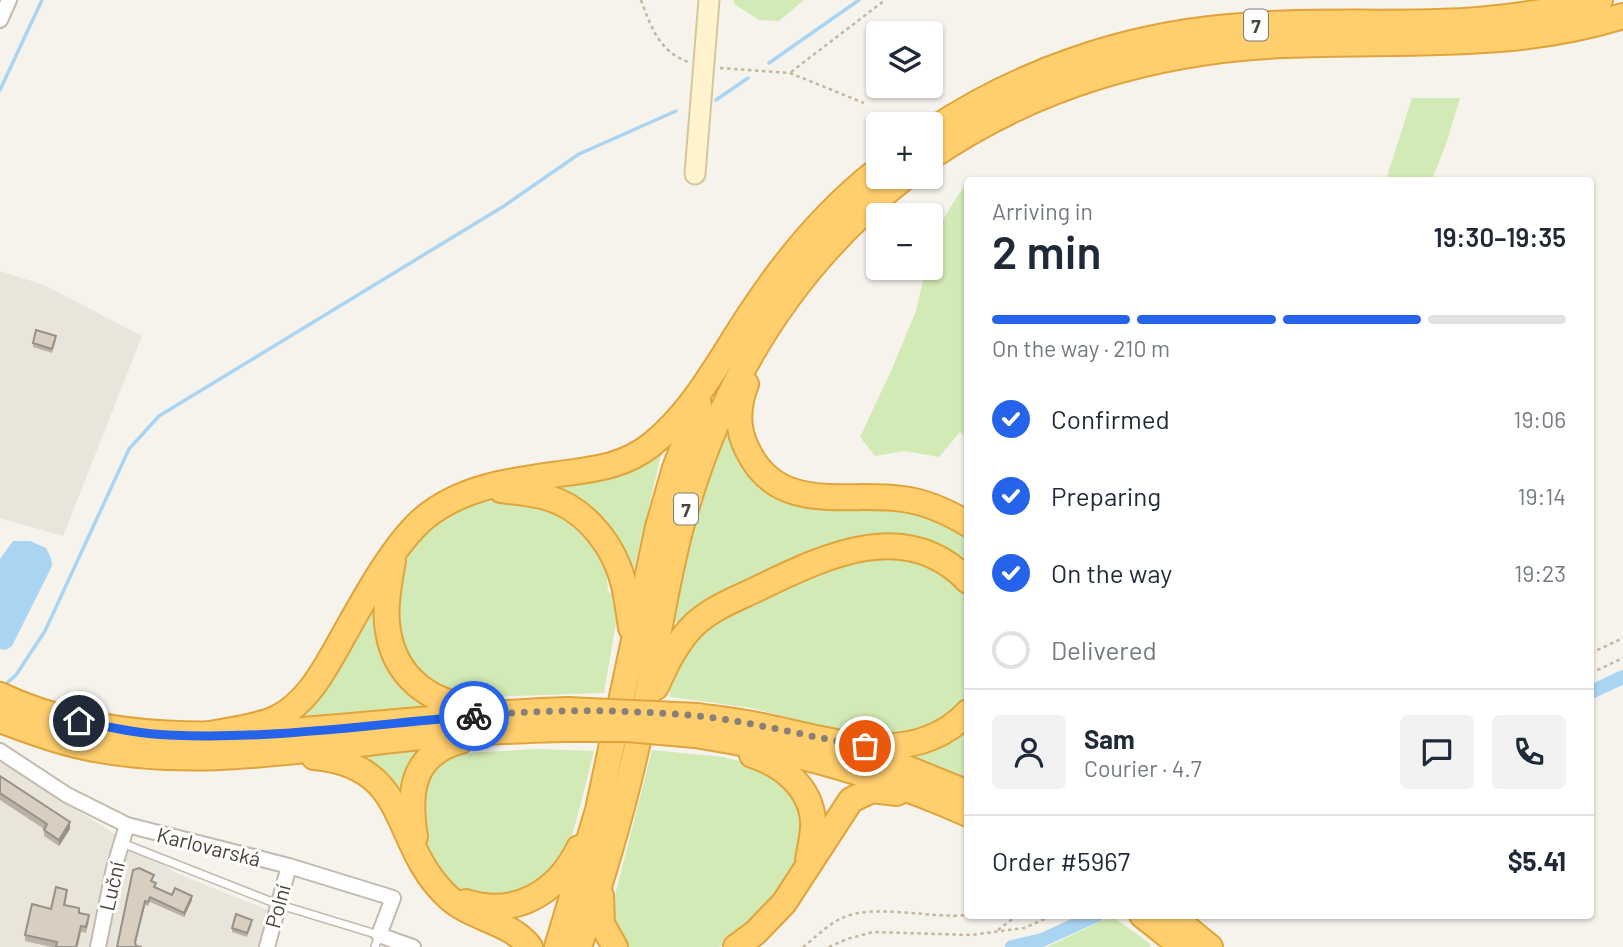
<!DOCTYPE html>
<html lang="en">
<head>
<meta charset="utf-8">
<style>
	:root { --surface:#fff; --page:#f2f2f3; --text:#1f2937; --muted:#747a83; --line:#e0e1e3; --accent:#2563eb }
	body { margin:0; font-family:Barlow,sans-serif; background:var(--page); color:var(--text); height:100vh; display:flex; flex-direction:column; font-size:26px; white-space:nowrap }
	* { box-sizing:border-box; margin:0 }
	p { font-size:23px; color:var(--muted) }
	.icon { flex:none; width:38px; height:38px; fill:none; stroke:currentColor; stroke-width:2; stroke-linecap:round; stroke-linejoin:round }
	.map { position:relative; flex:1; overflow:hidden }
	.drawer { position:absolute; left:964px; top:177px; width:630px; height:742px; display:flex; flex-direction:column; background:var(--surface); border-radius:7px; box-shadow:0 2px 5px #0004 }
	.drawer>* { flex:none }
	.tools { position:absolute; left:866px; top:21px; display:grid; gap:14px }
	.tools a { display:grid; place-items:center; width:77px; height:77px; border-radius:7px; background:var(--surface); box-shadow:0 2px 5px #0004; font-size:35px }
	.pin { position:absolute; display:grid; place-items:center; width:60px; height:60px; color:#fff; margin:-30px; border:4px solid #fff; border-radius:50%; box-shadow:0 2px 7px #0007 }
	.courier { position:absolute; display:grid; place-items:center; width:70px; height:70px; margin:-35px; border:5px solid #2563eb; border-radius:50%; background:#fff; color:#222; box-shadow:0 2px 9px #0007 }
	.headline em { font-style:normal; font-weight:600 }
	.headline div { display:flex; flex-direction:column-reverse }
	.headline { display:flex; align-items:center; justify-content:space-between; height:119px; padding:0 28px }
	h1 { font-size:46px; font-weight:600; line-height:52px }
	.bar { display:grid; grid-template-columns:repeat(4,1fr); gap:10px 7px; align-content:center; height:84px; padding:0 28px }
	.bar i { height:9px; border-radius:5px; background:var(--line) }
	.bar .current { background:var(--accent) }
	.bar p { grid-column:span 4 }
	.line { display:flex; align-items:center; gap:18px; padding:0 28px; border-top:2px solid var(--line) }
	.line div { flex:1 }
	.round { display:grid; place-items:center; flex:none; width:74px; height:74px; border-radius:7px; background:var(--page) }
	ol { padding:0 28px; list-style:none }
	li { display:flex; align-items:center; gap:21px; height:77px }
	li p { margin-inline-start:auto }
	li .icon { padding:7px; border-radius:50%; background:var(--accent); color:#fff; stroke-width:4 }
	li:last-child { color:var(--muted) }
	li i { width:38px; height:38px; border:4px solid var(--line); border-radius:50% }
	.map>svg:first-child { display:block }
	.residential { fill:#eae5da }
	.green { fill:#d2eab5 }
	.water { fill:#a9d4f2 }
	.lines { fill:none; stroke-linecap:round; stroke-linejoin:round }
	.stream { stroke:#a9d4f2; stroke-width:3.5 }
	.canal { stroke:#a9d4f2; stroke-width:14 }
	.lane-casing { stroke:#c2bbae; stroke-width:10 }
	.street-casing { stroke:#c2bbae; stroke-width:18 }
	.secondary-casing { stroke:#d6c79b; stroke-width:23 }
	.highway-casing { stroke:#e0a43c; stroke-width:28 }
	.path { stroke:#c4b79f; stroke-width:2.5; stroke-dasharray:3.5 3.5; stroke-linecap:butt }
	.lane { stroke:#fff; stroke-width:7 }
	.street { stroke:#fff; stroke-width:14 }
	.secondary { stroke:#fff3cd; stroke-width:19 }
	.highway { stroke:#ffcf6e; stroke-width:24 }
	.highway-bridge-casing { stroke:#e0a43c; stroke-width:28; stroke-linecap:butt }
	.highway-bridge { stroke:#ffcf6e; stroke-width:24 }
	.wall { fill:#bab2a6 }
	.shaded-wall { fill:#979187 }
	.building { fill:#d8cfc1; stroke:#979187; stroke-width:2 }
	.done { stroke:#878178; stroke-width:7; stroke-dasharray:0 12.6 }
	.route { stroke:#2563eb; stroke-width:9 }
	.labels { text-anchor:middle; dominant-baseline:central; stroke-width:6; stroke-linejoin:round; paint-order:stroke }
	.shield { fill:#fff; stroke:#817c74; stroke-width:2 }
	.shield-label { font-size:19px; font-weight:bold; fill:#4b4439 }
	.street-label { font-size:21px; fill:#4b4439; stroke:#fff }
</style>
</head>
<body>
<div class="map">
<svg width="1623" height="947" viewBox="0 0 1623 947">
	<rect width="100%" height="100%" fill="#f6f3ec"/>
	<g class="residential">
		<polygon points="0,271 44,285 142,336 63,536 0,518"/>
		<polygon points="0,761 176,873 268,910 259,947 0,947"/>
	</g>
	<g class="green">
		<polygon points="734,0 804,0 779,21 759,20 734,4"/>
		<polygon points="1412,98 1460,98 1446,144 1432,180 1386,180"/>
		<path d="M964,187L968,189V439L960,432L939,457L904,451L875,456L860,437L892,369L916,311L926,268H931C931,237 946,212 964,187Z"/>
		<path d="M728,424C732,438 735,452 742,464C749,476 758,482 769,490C813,517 831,502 878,507C910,511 941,518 968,538V570L871,536L839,541L741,581L709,599L678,622H674L697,514Z"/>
		<polygon points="662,451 633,574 543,486"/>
		<path d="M513,500C564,513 585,523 610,571L607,579L608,592L614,595L618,611L604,693L460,698L415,673L396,630L401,574L411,549L433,523L457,511L484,502Z"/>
		<polygon points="917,557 961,585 968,594 968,699 934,729 866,738 752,708 670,697 671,673 701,630 838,561"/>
		<polygon points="376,601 393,675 406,691 426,708 287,722"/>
		<polygon points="968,723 968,782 899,753"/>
		<polygon points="426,747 404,811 349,757"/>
		<path d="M537,749L594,751C588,772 572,847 562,860C556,867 548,879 540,883C506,902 456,902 434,866C417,839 423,805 427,776L451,754Z"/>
		<polygon points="652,750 723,757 760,766 793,792 804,821 798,865 788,882 735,938 719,947 629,947 620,939 611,911"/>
		<polygon points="1112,916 1150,944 1150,947 1047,947"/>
	</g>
	<polygon class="water" points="13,541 30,541 46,548 51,558 52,566 12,646 6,650 0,649 0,559"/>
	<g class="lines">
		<g class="stream">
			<polyline points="769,63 859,0"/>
			<polyline points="0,90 42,0"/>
			<polyline points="716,100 748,78"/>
			<polyline points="7,683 16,675 45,631 129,449 159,416 504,206 579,154 676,111"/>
		</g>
		<g class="canal">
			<polyline points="1591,692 1623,677"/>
			<polyline points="1012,947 1042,940 1097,915"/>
		</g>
		<g class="lane-casing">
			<polyline id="lane" points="122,843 277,904 379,935 375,947"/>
		</g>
		<g class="street-casing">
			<g id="street">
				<polyline points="0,20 9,0"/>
				<polyline points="0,751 67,795 127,825 289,866 393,898 379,935 413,947"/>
				<polyline points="98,947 114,868 127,825"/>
				<polyline points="267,947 289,866"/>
			</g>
		</g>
		<g class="secondary-casing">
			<polyline id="secondary" points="695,174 709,0"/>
		</g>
		<g class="highway-casing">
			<g id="highway">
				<path d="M931,131C1019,72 1124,36 1229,27C1298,20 1368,24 1437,22C1492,21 1546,13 1600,0"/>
				<path d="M931,157C1036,85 1159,50 1286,45C1400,40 1512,51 1623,16"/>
				<path d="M746,384C737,407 736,429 748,451C779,515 847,491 903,499C926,502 948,512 968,524"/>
				<path d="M501,490C516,492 534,493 549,498C587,510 615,547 624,585C627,599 629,613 631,628"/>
				<path d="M393,561C389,584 384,608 388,631C395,676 429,703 473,707"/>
				<path d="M656,687C666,665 677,641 695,624C713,607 739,598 761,587C827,555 907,517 968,581"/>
				<path d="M0,695C106,745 225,737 339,727C415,721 491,712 567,710"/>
				<path d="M698,716C718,719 738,721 757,725C826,738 912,772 968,712"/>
				<path d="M0,720C24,729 50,739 76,745C192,773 314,747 431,736C475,732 519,730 564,729"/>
				<path d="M205,735C228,730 256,728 277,718C308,702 324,670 340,642C361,605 392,546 423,519C463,485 516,480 567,473C597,469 626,465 651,445C695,410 721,357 752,311C787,258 828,209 878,170"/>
				<path d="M695,735C791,750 878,774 968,814"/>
				<polyline points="864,754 904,767 968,793"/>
				<path d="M752,755C781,764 811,787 813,821C814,833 810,847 808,860"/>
				<path d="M314,757C413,766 390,843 448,897C471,919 510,921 530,947"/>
				<path d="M415,837C408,793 411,754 461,741"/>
				<polyline points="601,896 602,924 615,947"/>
				<path d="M466,902C515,918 558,892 579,848"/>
				<polyline points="1142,915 1182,947"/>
				<polyline points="1171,915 1210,947"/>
				<polyline points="557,947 598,810 658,527 675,468 699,405"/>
				<path d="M579,947C606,869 629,789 645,708C656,649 665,589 680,531C717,389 789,268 905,177"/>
				<polyline points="736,947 755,933 784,903 851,800 872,790 897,793"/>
			</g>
		</g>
		<g class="path">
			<path d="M641,0C651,27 659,52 689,62"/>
			<polyline points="720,68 790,73 864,103"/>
			<polyline points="791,72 885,0"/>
			<polyline points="1591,653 1623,638"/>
			<polyline points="1591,673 1623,658"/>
			<polyline points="998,930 1018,915"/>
			<path d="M803,947C815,938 828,924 842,918C874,903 932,919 968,915"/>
			<polyline points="829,947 847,939 873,932 971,935 1024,928 1054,915"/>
		</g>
		<use href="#lane" class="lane"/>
		<use href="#street" class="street"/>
		<use href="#secondary" class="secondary"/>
		<use href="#highway" class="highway"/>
		<g class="highway-bridge-casing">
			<g id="highway-bridge">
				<polyline points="567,710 698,716"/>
				<polyline points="564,729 627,729 695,735"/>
			</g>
		</g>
		<use href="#highway-bridge" class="highway-bridge"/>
	</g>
	<g class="wall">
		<polygon points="56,340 52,353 33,347 33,343"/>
		<polygon points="0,776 70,829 59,846 44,836 44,829 0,800"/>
		<polygon points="154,879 153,881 156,888 172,895 192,900 184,917 150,902 148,906 145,905 135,944 117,947"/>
		<polygon points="67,896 65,905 79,913 89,921 86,933 81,932 78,947 51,947 25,941 25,935"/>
		<polygon points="252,924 247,937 232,932 232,928"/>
	</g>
	<g class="shaded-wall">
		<polygon points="70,822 70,829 59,846 59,840"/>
		<polygon points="192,896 192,900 184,917 184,913"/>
		<polygon points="145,901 145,905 135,946 135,942"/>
	</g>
	<g class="building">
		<polygon points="36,330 56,336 52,349 33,343"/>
		<polygon points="0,776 70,822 59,840 44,830 47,824 0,793"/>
		<polygon points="139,868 154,875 151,881 156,883 154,887 172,895 175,888 192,896 184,913 150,897 148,902 145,901 135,942 136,946 142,947 117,947 133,870"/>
		<polygon points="56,887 67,890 64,905 79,908 79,913 89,915 86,927 81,926 76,947 56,947 57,942 25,935 32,904 51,909"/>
		<polygon points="236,914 252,920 247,933 232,928"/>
	</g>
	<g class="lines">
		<path class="done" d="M474,716C548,709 623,709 698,716C754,722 809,737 865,746"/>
		<path class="route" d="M79,721C109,727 139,734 169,735C270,740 374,724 474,716"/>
	</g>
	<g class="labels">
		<g class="shield">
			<rect x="1244" y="9.5" width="24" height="31" rx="5"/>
			<rect x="674" y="493.5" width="24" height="31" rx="5"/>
		</g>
		<g class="shield-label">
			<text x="1256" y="25">7</text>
			<text x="686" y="509">7</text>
		</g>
		<g class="street-label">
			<text transform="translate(209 846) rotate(14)">Karlovarská</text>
			<text transform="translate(111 886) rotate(-77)">Luční</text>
			<text transform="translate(277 906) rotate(-75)">Polní</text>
		</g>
	</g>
</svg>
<div class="tools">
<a><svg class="icon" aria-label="layers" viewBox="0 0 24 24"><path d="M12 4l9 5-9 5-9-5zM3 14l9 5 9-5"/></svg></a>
<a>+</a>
<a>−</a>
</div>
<div class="pin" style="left:865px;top:746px;background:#ea580c"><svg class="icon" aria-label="bag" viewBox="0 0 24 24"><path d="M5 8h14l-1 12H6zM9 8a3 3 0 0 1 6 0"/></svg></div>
<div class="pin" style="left:79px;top:721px;background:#1f2937"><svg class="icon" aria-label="home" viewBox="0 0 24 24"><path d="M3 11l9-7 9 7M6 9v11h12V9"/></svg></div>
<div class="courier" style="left:474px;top:716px"><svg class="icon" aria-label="bike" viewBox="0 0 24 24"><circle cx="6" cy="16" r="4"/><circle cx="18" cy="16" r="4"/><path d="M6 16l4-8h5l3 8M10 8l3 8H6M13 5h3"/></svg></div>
<section class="drawer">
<div class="headline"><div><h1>2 min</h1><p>Arriving in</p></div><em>19:30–19:35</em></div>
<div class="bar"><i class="current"></i><i class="current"></i><i class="current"></i><i></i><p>On the way · 210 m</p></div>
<ol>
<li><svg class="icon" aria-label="check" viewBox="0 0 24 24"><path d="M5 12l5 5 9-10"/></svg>Confirmed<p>19:06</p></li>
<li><svg class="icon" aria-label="check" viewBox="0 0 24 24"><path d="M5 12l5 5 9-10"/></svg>Preparing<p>19:14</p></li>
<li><svg class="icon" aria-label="check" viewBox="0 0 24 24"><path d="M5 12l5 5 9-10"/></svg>On the way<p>19:23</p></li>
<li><i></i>Delivered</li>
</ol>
<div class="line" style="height:126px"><a class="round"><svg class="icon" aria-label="person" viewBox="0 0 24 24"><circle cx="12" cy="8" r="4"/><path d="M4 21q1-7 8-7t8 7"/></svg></a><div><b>Sam</b><p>Courier · 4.7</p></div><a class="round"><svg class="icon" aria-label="chat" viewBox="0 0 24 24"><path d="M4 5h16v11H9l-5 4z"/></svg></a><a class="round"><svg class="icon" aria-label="phone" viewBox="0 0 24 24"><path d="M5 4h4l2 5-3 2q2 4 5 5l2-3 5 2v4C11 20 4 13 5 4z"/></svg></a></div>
<div class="line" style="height:91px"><div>Order #5967</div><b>$5.41</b></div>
</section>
</div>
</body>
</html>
